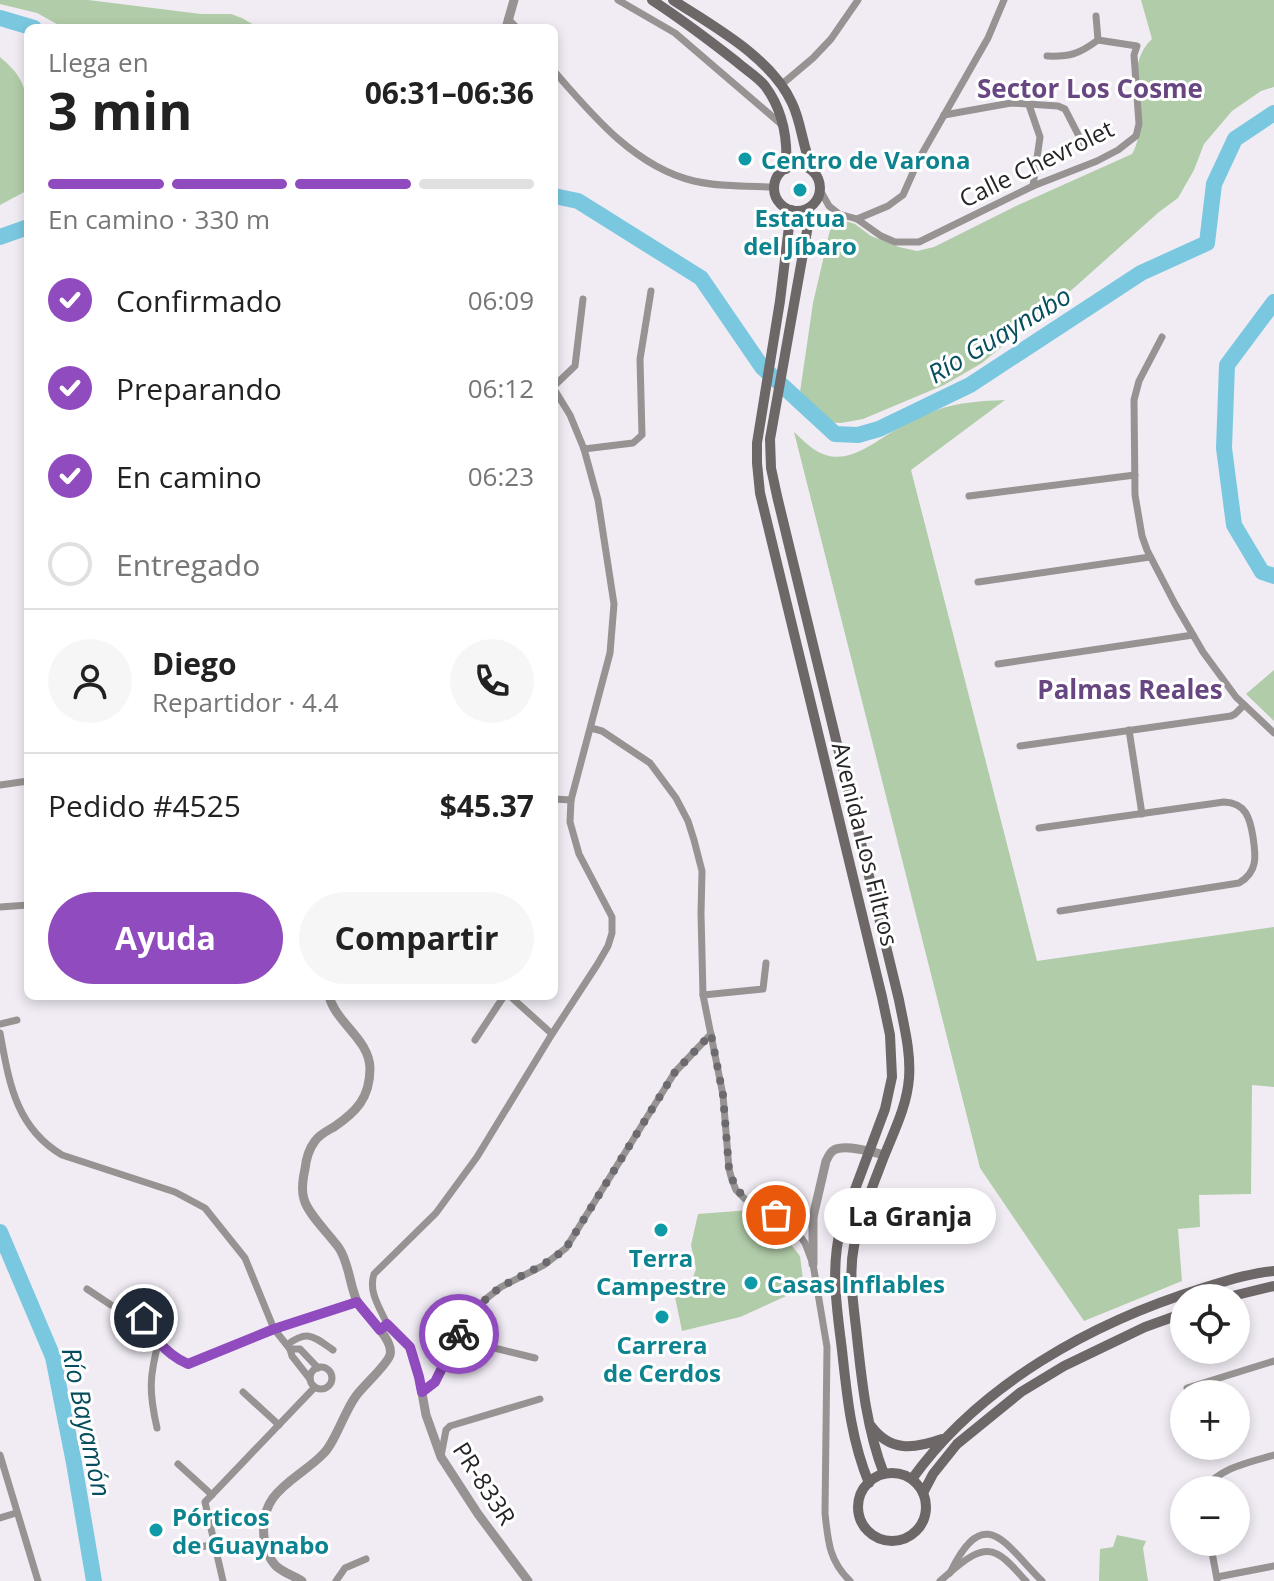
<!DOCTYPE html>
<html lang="es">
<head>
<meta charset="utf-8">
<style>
	:root { --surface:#fff; --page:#f6f6f6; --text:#222; --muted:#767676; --line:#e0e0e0; --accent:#904bbf }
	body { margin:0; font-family:"Open Sans",sans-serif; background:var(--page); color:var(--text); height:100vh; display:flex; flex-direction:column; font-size:30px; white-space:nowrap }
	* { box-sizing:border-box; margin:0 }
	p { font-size:26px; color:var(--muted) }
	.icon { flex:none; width:44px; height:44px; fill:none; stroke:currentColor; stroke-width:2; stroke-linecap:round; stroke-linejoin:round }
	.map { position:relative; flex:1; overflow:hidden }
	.sheet { position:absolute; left:24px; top:24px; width:534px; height:976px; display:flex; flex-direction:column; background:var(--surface); border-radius:12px; box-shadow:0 4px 12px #0003 }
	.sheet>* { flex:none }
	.controls { position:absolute; left:1170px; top:1284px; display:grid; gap:16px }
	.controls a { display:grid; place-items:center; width:80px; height:80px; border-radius:50%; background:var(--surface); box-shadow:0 4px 12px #0003; font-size:40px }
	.pin { position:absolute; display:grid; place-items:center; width:68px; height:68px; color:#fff; margin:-34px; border:4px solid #fff; border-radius:50%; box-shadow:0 2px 8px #0007 }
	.courier { position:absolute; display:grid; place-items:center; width:80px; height:80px; margin:-40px; border:6px solid #904bbf; border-radius:50%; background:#fff; color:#222; box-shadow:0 2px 10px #0007 }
	.bubble { position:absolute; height:56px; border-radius:28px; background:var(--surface); box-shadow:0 4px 12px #0003; font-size:26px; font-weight:700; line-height:56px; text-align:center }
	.overview em { font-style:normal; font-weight:700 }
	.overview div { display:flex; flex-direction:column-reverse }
	.overview { display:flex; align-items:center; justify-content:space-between; height:136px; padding:0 24px }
	h1 { font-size:52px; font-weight:700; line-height:60px }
	.bar { display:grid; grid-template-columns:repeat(4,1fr); gap:12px 8px; align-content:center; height:96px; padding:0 24px }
	.bar i { height:10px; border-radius:6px; background:var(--line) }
	.bar .on { background:var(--accent) }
	.bar p { grid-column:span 4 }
	.line { display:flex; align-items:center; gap:20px; padding:0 24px; border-top:2px solid var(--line) }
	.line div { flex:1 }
	.round { display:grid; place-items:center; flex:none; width:84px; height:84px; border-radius:42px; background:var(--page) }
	ol { padding:0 24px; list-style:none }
	li { display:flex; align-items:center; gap:24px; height:88px }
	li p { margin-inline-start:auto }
	li .icon { padding:8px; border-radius:50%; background:var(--accent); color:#fff; stroke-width:4 }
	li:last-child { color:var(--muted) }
	li i { width:44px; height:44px; border:4px solid var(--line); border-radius:50% }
	.action { display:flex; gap:16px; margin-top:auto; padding:16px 24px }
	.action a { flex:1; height:92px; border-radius:48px; background:var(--accent); color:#fff; font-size:32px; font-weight:700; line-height:92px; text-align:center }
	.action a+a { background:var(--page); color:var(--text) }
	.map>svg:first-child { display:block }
	.green { fill:#b1cca8 }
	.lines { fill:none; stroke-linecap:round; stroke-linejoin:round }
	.river { stroke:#7ac8e0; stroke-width:16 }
	.minor { stroke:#979393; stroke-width:7 }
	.tertiary { stroke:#979393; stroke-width:9 }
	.secondary { stroke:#6d6768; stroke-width:10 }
	.done { stroke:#6d6a6f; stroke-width:8; stroke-dasharray:0 14.4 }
	.route { stroke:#904bbf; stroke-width:10 }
	.culture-dot { fill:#0f9aa8; stroke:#fff; stroke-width:3 }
	.labels { text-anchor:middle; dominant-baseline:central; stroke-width:6; stroke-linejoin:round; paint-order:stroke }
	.culture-label { font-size:24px; font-weight:bold; fill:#0d838f; stroke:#fff; text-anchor:start }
	.street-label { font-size:24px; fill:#262427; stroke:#fff }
	.neighbourhood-label { font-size:26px; font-weight:bold; fill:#684681; stroke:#fff }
	.water-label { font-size:26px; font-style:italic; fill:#064e5e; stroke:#fff }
</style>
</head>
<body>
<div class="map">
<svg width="1274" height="1581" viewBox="0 0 1274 1581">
	<rect width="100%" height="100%" fill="#f1ecf4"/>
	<g class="green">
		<polygon points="0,0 88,0 201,14 231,14 242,18 254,25 256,28 64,28 37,13 0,4"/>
		<path d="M1141,0H1274V87L1261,91L1232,111L1204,144L1194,170L1178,198L1159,212L1075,287L982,363L944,385L863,419L841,423L823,422L817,418L799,399L813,303L833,217L855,224L871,236L899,247L917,251L934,247L1016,206L1132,154C1153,119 1119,69 1152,39Z"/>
		<path d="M0,57C8,64 16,71 21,81C34,107 28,160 28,190L0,205Z"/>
		<path d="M1005,400L911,470L1037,961L1274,927V1087L1252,1085L1251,1194L1199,1195L1200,1227L1178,1229L1182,1281L1084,1321L980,1168L794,432C803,440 812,450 823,454C850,465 875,441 897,429C910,422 924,415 937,410C959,402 982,401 1005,400Z"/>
		<polygon points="1274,670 1274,721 1246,694"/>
		<polygon points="750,1210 771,1219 800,1256 804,1288 740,1317 682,1331 675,1297 690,1285 696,1269 691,1245 698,1214"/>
		<polygon points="1117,1535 1146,1541 1143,1548 1148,1581 1099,1581 1100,1549 1113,1547"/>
	</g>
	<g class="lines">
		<g class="river">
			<polyline points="0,18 34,28"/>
			<polyline points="554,196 578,201 701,278 762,367 835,434 858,435 879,429 970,385 1141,273 1207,243 1214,184 1235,139 1274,113"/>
			<polyline points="0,237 28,227"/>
			<polyline points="1274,302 1227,365 1224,448 1234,525 1262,572 1274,576"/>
			<polyline points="0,1232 53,1357 74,1463 94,1581"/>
		</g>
		<g class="minor">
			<polyline points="618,0 675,33 781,124"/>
			<polyline points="508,19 517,28"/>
			<path d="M1047,56C1070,57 1079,54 1098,40"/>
			<path d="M554,71C592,115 635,167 694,181C720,187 748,186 774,187"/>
			<polyline points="781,85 813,58 831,39 858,0"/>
			<polyline points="1029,105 1040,137 1033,186"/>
			<polyline points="944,115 1011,103 1058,106 1065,109 1084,146"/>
			<polyline points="820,190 829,206 839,214 857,219 881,236 895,242 919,242 1033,186 1097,161 1118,150 1136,136 1139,124 1134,55 1137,46 1098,40 1096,16"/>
			<polyline points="857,219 888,206 903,195 919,159 988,38 1004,0"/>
			<polyline points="1162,337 1139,381 1134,400 1135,495 1142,536 1147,550 1175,604 1203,652 1236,697 1274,733"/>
			<polyline points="554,386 575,366 583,299"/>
			<polyline points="584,449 633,443 642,435 640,359 651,291"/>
			<polyline points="969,496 1135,475"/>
			<polyline points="978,582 1150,557"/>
			<polyline points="998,664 1193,635"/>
			<path d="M591,728L602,731L650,763L676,798L688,821L694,840L702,871L701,914L703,995L723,1095L729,1169L732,1180L736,1190L745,1199L779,1217L794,1228L805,1243L813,1264L827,1347L825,1513C828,1541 829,1561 850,1581"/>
			<polyline points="1129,730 1142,814"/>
			<polyline points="1020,746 1231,716 1235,714 1244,705"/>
			<polyline points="0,785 28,781"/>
			<polyline points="554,799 571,800"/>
			<path d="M1039,828L1224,802C1246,803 1250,818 1253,837C1256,856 1258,872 1239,883L1060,911"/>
			<polyline points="0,907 28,905"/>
			<polyline points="703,995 763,989 766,963"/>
			<polyline points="510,996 552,1034"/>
			<polyline points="0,1024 17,1020"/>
			<path d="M0,1033C9,1081 15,1127 62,1155L175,1192L205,1208L245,1258L274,1329L290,1349L292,1356L310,1379"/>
			<polyline points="475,1040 504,996"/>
			<polyline points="87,1289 111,1305 134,1313 144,1318 152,1326 159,1341 180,1360 188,1364 274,1329 357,1302"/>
			<path d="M387,1324C380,1308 368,1292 374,1274L436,1213L477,1157L552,1034L597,965L608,946L612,933V917L579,854L570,822L571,800L610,653L614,604L598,500L584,449L570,415L554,389"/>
			<polyline points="462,1329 470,1342 535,1358"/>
			<path d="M287,1345C308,1329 314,1337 333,1350"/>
			<polyline points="290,1349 300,1349 318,1368"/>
			<circle cx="321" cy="1378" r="11"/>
			<polyline points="1187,1388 1274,1361"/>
			<polyline points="243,1392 279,1425"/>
			<polyline points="422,1392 435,1382 460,1331 471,1315 487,1298 501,1287 544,1265 566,1248 675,1072 711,1034"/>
			<path d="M157,1428C149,1393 149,1376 159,1341"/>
			<polyline points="0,1455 38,1581"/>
			<polyline points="441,1456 446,1430 450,1426 540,1399"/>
			<polyline points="178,1464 212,1495"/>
			<path d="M1204,1490C1218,1468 1250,1462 1274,1455"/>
			<polyline points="0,1518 16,1513"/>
			<polyline points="1210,1542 1217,1579"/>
			<polyline points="176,1553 214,1544"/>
			<path d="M950,1573C985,1500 1006,1546 1042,1581"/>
			<polyline points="1217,1577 1274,1566"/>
			<polyline points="223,1581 205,1502 315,1387"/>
			<polyline points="336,1581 345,1568 366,1559"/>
			<path d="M940,1581C954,1570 978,1543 997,1554C1008,1559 1017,1572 1026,1581"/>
		</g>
		<g class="tertiary">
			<polyline points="506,28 514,0"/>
			<polyline points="784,1220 799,1221 813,1217"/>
			<path d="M813,1264V1217L826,1161C829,1156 829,1153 834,1150C845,1144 873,1152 884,1155"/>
			<polyline points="380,1330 387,1324 410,1347 419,1377 426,1415 441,1457 478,1514 528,1581"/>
			<path d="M302,1581C294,1576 284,1573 276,1566C260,1549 260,1516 273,1498C286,1480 308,1470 323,1454C335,1443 344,1412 356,1396C363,1386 387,1365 390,1355C394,1339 367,1317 359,1305C350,1291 350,1264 339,1248C330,1235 307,1213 304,1199C301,1190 303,1178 305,1169C306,1159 309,1149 315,1141C320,1134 327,1131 334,1127C356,1112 370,1098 370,1068C369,1039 336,1023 329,996"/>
		</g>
		<g class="secondary">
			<path d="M652,0C681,19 709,40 737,62C746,70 758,77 765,86C783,110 788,140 786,169"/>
			<path d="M673,0C714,27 771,57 792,103C803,126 802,151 815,173"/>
			<circle cx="797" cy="188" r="23"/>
			<path d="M809,208L807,231L770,439L771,468L777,496L899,1000C904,1026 911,1052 909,1078C907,1105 895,1129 885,1154C875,1180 859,1218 854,1246C848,1276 854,1307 857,1337C862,1384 867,1430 884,1474"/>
			<path d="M791,210L780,301L757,443V463L760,493L882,997L890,1035L892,1077L885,1109L841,1227C830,1268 837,1309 842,1350C847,1396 851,1440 869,1483"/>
			<polyline points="1224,1298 1274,1286"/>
			<path d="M871,1426C890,1452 914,1449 942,1439"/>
			<circle cx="892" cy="1507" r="34"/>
			<path d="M912,1479C980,1384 1093,1322 1203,1288C1226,1281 1250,1273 1274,1271"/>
			<polyline points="923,1493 933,1474 957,1444 1021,1392 1064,1366 1145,1327 1184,1313"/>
		</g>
	</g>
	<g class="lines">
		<path class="done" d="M459,1334C470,1316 483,1299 501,1287C523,1274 547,1265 566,1248L675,1072L711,1034L723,1095L729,1169C737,1198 750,1203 776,1215"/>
		<path class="route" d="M144,1318C152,1326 153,1334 159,1342C166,1351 177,1359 188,1364L274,1329L357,1302L380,1330L387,1324L410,1347L419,1377L422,1392L435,1382L459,1334"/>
	</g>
	<g class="culture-dot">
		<circle cx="745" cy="159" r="8"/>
		<circle cx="800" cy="190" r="8"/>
		<circle cx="661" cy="1230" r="8"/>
		<circle cx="751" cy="1283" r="8"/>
		<circle cx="662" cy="1317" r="8"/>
		<circle cx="156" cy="1530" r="8"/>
	</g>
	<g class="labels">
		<g class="culture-label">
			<text x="761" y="159">Centro de Varona</text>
			<text x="800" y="217" text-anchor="middle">Estatua<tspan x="800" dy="28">del Jíbaro</tspan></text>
			<text x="661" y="1257" text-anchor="middle">Terra<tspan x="661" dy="28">Campestre</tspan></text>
			<text x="767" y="1283">Casas Inflables</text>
			<text x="662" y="1344" text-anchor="middle">Carrera<tspan x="662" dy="28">de Cerdos</tspan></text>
			<text x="172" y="1516">Pórticos<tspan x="172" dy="28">de Guaynabo</tspan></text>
		</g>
		<g class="street-label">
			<text transform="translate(1036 163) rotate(-26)">Calle Chevrolet</text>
			<text transform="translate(866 844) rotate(76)">Avenida Los Filtros</text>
			<text transform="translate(485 1483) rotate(57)">PR-833R</text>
		</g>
		<g class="neighbourhood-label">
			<text x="1090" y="88">Sector Los Cosme</text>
			<text x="1130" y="689">Palmas Reales</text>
		</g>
		<g class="water-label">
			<text transform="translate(999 334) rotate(-31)">Río Guaynabo</text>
			<text transform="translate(87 1422) rotate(78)">Río Bayamón</text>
		</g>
	</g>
</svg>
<div class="controls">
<a><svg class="icon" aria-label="locate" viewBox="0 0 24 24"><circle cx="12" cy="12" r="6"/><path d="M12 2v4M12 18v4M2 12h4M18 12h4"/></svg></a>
<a>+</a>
<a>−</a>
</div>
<div class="pin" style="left:776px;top:1215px;background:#ea580c"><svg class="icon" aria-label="bag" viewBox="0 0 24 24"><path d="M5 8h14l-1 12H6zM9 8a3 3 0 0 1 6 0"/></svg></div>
<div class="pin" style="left:144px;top:1318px;background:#1f2937"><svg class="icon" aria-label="home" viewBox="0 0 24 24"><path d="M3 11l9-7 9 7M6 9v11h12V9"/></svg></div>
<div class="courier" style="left:459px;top:1334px"><svg class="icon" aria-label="bike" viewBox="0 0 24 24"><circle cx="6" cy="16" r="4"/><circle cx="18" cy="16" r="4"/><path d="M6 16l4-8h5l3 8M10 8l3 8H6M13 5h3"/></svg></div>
<div class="bubble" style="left:824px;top:1188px;width:172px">La Granja</div>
<section class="sheet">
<div class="overview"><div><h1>3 min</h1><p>Llega en</p></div><em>06:31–06:36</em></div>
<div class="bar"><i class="on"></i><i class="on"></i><i class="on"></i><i></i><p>En camino · 330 m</p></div>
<ol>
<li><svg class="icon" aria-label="check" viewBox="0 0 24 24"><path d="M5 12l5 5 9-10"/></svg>Confirmado<p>06:09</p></li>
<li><svg class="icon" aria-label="check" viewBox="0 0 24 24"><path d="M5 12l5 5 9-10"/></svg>Preparando<p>06:12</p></li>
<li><svg class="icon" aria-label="check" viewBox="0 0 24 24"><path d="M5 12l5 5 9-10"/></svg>En camino<p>06:23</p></li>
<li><i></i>Entregado</li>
</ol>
<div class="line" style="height:144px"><a class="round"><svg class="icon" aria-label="person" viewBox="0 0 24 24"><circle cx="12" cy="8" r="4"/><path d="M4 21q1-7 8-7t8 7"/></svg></a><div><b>Diego</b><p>Repartidor · 4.4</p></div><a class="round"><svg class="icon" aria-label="phone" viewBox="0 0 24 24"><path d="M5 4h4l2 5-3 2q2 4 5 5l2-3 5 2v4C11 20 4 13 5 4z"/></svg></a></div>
<div class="line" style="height:104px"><div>Pedido #4525</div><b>$45.37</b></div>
<div class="action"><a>Ayuda</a><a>Compartir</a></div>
</section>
</div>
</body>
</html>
